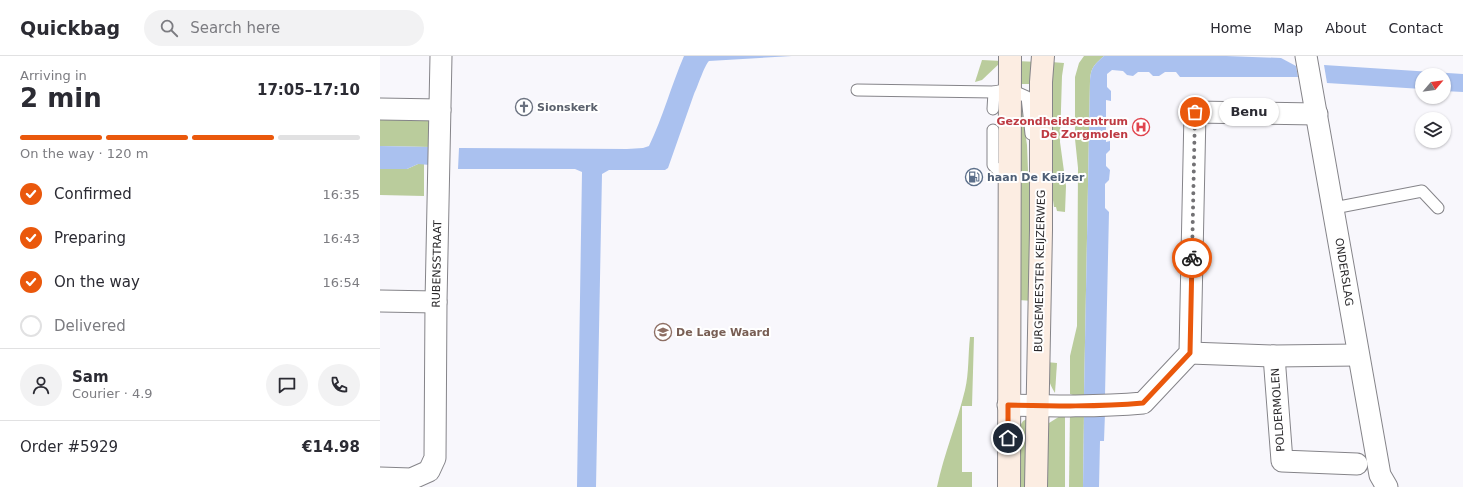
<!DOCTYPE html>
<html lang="en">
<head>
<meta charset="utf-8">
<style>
	:root { --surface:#fff; --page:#f2f2f3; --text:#2b2b33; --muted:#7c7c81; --line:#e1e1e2; --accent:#ea580c }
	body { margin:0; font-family:"DejaVu Sans",sans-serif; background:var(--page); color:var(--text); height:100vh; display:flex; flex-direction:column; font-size:15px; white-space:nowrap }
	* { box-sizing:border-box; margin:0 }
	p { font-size:13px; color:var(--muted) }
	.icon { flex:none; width:22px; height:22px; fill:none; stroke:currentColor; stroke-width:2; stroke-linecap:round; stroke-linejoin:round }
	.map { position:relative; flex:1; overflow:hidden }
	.details { display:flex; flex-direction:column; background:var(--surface); width:380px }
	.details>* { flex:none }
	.needle { width:26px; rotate:61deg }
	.fabs { position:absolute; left:1035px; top:12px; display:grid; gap:8px }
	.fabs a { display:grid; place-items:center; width:36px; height:36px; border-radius:50%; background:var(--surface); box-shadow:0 1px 3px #0004; font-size:20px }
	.pin { position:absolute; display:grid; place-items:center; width:34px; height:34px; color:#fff; margin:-17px; border:2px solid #fff; border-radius:50%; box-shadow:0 1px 4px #0007 }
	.courier { position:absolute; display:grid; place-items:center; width:40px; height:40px; margin:-20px; border:3px solid #ea580c; border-radius:50%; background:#fff; color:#222; box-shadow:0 1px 5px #0007 }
	.bubble { position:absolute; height:28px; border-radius:14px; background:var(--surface); box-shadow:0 1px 3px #0004; font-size:13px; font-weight:700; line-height:28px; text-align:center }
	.summary em { font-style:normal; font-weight:700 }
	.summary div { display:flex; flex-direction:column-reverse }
	.summary { display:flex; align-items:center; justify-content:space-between; height:68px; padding:0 20px }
	h1 { font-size:26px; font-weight:700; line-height:30px }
	.bar { display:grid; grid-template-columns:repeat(4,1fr); gap:6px 4px; align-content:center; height:48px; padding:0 20px }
	.bar i { height:5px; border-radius:3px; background:var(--line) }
	.bar .current { background:var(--accent) }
	.bar p { grid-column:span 4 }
	.line { display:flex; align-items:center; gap:10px; padding:0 20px; border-top:1px solid var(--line) }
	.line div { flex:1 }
	.round { display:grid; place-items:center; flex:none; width:42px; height:42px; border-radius:21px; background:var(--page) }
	ol { padding:0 20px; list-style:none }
	li { display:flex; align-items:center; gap:12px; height:44px }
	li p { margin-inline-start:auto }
	li .icon { padding:4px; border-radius:50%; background:var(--accent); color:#fff; stroke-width:4 }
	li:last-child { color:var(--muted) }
	li i { width:22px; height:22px; border:2px solid var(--line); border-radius:50% }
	header { display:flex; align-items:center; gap:24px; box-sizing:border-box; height:56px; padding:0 20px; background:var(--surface); border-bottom:1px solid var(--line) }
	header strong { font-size:19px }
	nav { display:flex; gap:22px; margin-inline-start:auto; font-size:14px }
	.search { width:280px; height:36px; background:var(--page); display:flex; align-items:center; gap:10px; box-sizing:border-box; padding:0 14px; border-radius:22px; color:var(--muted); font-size:15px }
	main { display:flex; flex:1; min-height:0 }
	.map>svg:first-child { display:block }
	.green { fill:#bacc9c }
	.water { fill:#aac1ef }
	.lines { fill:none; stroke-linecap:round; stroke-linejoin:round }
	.service-casing { stroke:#858489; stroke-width:13 }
	.minor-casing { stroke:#858489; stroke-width:23 }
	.secondary-casing { stroke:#858489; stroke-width:24 }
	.service { stroke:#fff; stroke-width:11 }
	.minor { stroke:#fff; stroke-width:21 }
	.secondary { stroke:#fcede2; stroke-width:22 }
	.done { stroke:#727174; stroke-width:4; stroke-dasharray:0 7.2 }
	.route { stroke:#ea580c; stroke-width:5 }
	.labels { text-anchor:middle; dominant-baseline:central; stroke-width:4; stroke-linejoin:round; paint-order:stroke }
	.worship-label { font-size:11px; font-weight:bold; fill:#5b616d; stroke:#fff; text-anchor:start }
	.health-label { font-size:11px; font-weight:bold; fill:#be3a42; stroke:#fff; text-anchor:end }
	.service-label { font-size:11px; font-weight:bold; fill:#4e5e75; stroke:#fff; text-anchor:start }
	.street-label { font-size:11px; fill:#2a292b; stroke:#fff }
	.education-label { font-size:11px; font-weight:bold; fill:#785e54; stroke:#fff; text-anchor:start }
</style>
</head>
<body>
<header>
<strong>Quickbag</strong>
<div class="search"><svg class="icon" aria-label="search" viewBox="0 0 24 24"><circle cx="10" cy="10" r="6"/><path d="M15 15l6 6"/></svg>Search here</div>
<nav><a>Home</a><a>Map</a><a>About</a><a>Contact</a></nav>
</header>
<main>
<section class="details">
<div class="summary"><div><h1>2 min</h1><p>Arriving in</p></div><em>17:05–17:10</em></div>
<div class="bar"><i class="current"></i><i class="current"></i><i class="current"></i><i></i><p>On the way · 120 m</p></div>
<ol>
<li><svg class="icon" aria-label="check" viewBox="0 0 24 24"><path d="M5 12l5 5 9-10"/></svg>Confirmed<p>16:35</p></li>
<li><svg class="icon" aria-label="check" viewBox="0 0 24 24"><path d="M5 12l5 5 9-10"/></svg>Preparing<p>16:43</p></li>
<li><svg class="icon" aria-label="check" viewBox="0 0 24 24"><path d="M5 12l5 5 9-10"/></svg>On the way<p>16:54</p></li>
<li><i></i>Delivered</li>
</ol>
<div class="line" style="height:72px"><a class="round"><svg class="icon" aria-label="person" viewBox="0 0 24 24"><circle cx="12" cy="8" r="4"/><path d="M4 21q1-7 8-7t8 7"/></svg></a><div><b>Sam</b><p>Courier · 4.9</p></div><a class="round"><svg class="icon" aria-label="chat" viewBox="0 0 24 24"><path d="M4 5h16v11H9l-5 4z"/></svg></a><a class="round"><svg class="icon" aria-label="phone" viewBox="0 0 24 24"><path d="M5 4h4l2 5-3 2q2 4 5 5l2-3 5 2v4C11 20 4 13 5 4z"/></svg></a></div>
<div class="line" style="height:52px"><div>Order #5929</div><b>€14.98</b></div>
</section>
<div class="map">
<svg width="1083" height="431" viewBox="0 0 1083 431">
	<rect width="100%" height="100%" fill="#f8f7fc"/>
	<g class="green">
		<path d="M704,0H724C714,9 711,11 710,25L704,339H693L690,338V300L697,270L698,112L695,83V21L699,7Z"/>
		<polygon points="602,4 622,5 602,24 595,26"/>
		<polygon points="635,5 659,6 658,28 635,28"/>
		<polygon points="671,6 684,7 682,20 680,86 686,130 685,156 677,155 676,151 674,151 669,116"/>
		<polygon points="641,47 647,89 648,115 656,136 654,245 638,244"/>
		<polygon points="0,54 52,55 51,91 0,90"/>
		<polygon points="38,108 44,108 44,140 0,139 0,113 27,113"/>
		<path d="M590,281H594L592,350H582V416H592V431H557C564,398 577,367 585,334C589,317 588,298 590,281Z"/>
		<path d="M666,306L677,307L675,337C668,326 667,318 666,306Z"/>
		<polygon points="690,355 704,357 703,431 689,431"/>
		<polygon points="685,357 685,431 662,431 663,379 669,367"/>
		<polygon points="647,363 650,431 635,431 636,376 643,365"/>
	</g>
	<g class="water">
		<path d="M304,0H412L329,5C324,10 318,30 314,38L288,112L285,114H229L222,118L216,431H197L202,116L195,113H78L79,92L247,93L263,92L269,90C283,61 291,30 304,0Z"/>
		<path d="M724,0H846L901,2L916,10L918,21H800L796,16H785L779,20H773L769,16H758L753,20L747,19L743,15L732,14L727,18V31L731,35V45L726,44V86L730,85V94L726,98V110L730,114L729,124L725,128V152L729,156L725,339H704L710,25C711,11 714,9 724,0Z"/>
		<polygon points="944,9 1083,18 1083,36 1064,35 1064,19 1042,19 1042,33 947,27"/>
		<polygon points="0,90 51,91 50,109 38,108 27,113 0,113"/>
		<polygon points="704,357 725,357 724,385 720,385 719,431 703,431"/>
	</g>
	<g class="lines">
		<g class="service-casing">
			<g id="service">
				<polyline points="477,34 614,36"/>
				<polyline points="613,53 614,36 629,33 647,41 651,78"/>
				<polyline points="613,74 613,109 628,125"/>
				<polyline points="954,152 1042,135 1058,152"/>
			</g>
		</g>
		<g class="minor-casing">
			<g id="minor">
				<polyline points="926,0 1000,419 1007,431"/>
				<polyline points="0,53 60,54"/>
				<polyline points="0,245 56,246"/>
				<polyline points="810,297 894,300 978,299"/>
				<polyline points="894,300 902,405 977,408"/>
				<path d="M628,349C673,350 718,351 763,347L810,297L815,56L937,58"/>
				<polyline points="0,422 31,423 49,415 55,402 56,246 61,0"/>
			</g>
		</g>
		<g class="secondary-casing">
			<g id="secondary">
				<polyline points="629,431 630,0"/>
				<polyline points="656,431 661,174 661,26 663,0"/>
			</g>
		</g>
		<use href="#service" class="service"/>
		<use href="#minor" class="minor"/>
		<use href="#secondary" class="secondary"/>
	</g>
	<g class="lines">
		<polyline class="done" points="812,202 815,56"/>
		<path class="route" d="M628,382V349C673,350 718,351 763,347L810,297L812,202"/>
	</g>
	<defs>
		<g id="church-ring" transform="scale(0.9)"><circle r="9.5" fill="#fff" stroke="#6b7280" stroke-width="1.5"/><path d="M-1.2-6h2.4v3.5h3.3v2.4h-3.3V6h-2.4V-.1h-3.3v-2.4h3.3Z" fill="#6b7280"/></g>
		<g id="hospital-ring" transform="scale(0.9)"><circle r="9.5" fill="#fff" stroke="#e0444e" stroke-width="1.5"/><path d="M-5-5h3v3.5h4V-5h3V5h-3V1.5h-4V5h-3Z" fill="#e0444e"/></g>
		<g id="fuel-ring" transform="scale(0.9)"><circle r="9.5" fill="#fff" stroke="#5c6f8a" stroke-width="1.5"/><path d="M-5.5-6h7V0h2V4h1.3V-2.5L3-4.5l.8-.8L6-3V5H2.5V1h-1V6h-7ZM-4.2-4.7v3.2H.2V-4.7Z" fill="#5c6f8a"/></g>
		<g id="school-ring" transform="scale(0.9)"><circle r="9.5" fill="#fff" stroke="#8d6e63" stroke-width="1.5"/><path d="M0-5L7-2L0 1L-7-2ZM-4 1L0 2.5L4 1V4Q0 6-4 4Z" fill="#8d6e63"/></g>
	</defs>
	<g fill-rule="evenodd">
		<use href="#church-ring" x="144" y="51"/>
		<use href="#hospital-ring" x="761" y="71"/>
		<use href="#fuel-ring" x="594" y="121"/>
		<use href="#school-ring" x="283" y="276"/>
	</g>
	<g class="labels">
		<g class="worship-label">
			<text x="157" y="51">Sionskerk</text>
		</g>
		<g class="health-label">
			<text x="748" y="65">Gezondheidscentrum<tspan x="748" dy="13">De Zorgmolen</tspan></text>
		</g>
		<g class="service-label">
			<text x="607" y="121">haan De Keijzer</text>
		</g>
		<g class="street-label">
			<text transform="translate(57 208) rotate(-89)">RUBENSSTRAAT</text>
			<text transform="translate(660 215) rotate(-89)">BURGEMEESTER KEIJZERWEG</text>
			<text transform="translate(964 216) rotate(81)">ONDERSLAG</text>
			<text transform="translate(898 354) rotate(-94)">POLDERMOLEN</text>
		</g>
		<g class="education-label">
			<text x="296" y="276">De Lage Waard</text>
		</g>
	</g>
</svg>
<div class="fabs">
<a><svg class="needle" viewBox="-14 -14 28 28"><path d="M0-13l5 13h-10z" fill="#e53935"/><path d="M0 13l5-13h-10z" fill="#7c7c81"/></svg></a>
<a><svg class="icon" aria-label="layers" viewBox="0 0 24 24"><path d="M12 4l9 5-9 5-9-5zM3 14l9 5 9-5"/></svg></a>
</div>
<div class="pin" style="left:815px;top:56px;background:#ea580c"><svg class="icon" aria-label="bag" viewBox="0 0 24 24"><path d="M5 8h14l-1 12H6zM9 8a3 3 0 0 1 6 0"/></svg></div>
<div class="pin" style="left:628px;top:382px;background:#1f2937"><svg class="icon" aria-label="home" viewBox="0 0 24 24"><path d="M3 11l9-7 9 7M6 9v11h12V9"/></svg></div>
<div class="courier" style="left:812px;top:202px"><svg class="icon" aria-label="bike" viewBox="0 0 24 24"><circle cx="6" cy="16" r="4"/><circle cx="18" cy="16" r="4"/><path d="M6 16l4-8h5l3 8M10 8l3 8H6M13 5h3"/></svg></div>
<div class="bubble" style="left:839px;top:42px;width:60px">Benu</div>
</div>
</main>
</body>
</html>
